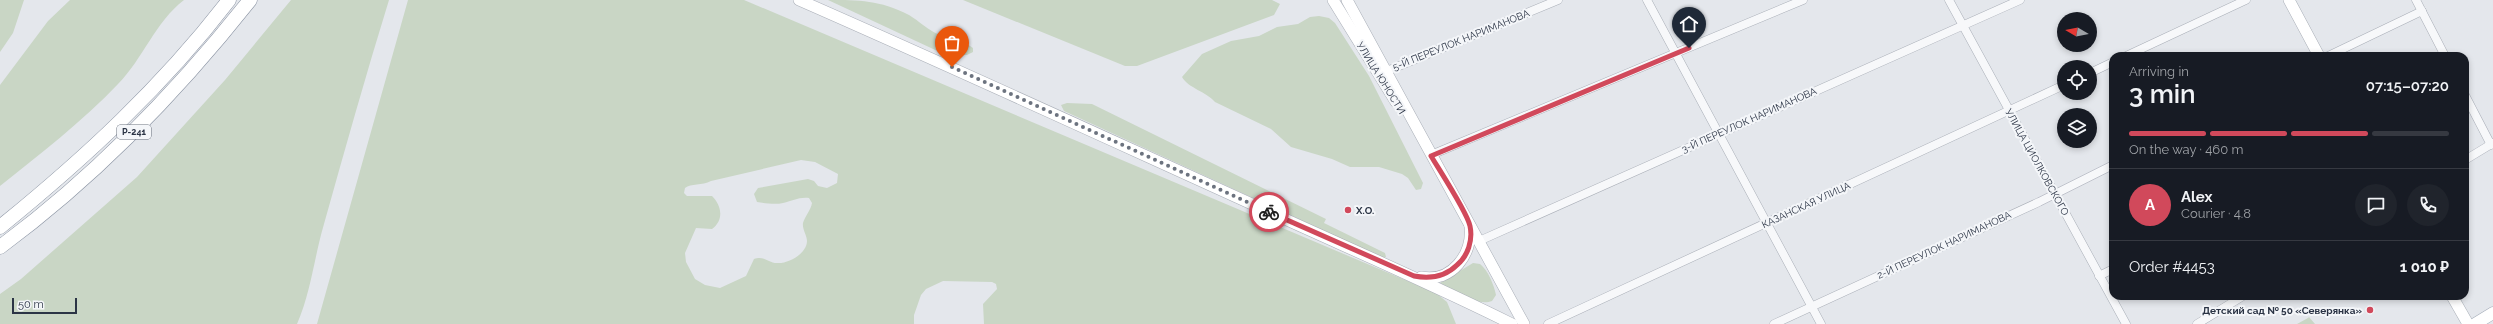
<!DOCTYPE html>
<html lang="en">
<head>
<meta charset="utf-8">
<style>
	:root { --surface:#171b24; --page:#20242c; --text:#f1f3f6; --muted:#9ea1a6; --line:#363941; --accent:#d1495b }
	body { margin:0; font-family:Raleway,sans-serif; background:var(--page); color:var(--text); height:100vh; display:flex; flex-direction:column; font-size:15px; white-space:nowrap }
	* { box-sizing:border-box; margin:0 }
	p { font-size:13px; color:var(--muted) }
	.icon { flex:none; width:22px; height:22px; fill:none; stroke:currentColor; stroke-width:2; stroke-linecap:round; stroke-linejoin:round }
	.map { position:relative; flex:1; overflow:hidden }
	.sheet { position:absolute; left:2109px; top:52px; width:360px; height:248px; display:flex; flex-direction:column; background:var(--surface); border-radius:12px; box-shadow:0 2px 6px #0003 }
	.sheet>* { flex:none }
	.needle { width:26px; rotate:280deg }
	.tools { position:absolute; left:2057px; top:12px; display:grid; gap:8px }
	.tools a { display:grid; place-items:center; width:40px; height:40px; border-radius:50%; background:var(--surface); box-shadow:0 2px 6px #0003; font-size:20px }
	.scale { position:absolute; left:12px; bottom:10px; width:65px; box-sizing:border-box; padding-left:4px; border:2px solid #2b3445; border-top:0; font-size:11px; line-height:14px; white-space:nowrap; color:#2b3445; -webkit-text-stroke:3px #f4f6f9; paint-order:stroke }
	.pin { position:absolute; display:grid; place-items:center; width:34px; height:34px; color:#fff; margin:-41px -17px; border-radius:50% 50% 50% 0; rotate:-45deg; box-shadow:0 0 4px #0007 }
	.pin .icon { rotate:45deg }
	.courier { position:absolute; display:grid; place-items:center; width:40px; height:40px; margin:-20px; border:3px solid #d1495b; border-radius:50%; background:#fff; color:#222; box-shadow:0 1px 5px #0007 }
	.headline em { font-style:normal; font-weight:600 }
	.headline div { display:flex; flex-direction:column-reverse }
	.headline { display:flex; align-items:center; justify-content:space-between; height:68px; padding:0 20px }
	h1 { font-size:26px; font-weight:600; line-height:30px }
	.bar { display:grid; grid-template-columns:repeat(4,1fr); gap:6px 4px; align-content:center; height:48px; padding:0 20px }
	.bar i { height:5px; border-radius:3px; background:var(--line) }
	.bar .on { background:var(--accent) }
	.bar p { grid-column:span 4 }
	.line { display:flex; align-items:center; gap:10px; padding:0 20px; border-top:1px solid var(--line) }
	.line div { flex:1 }
	.round { display:grid; place-items:center; flex:none; width:42px; height:42px; border-radius:21px; background:var(--page) }
	.map>svg:first-child { display:block }
	.green { fill:#c9d6c5; fill-rule:evenodd }
	.lines { fill:none; stroke-linecap:round; stroke-linejoin:round }
	.street-casing { stroke:#a9aeb7; stroke-width:9 }
	.secondary-casing { stroke:#a9aeb7; stroke-width:12 }
	.primary-casing { stroke:#a3abb8; stroke-width:13 }
	.highway-casing { stroke:#8b94a3; stroke-width:15 }
	.street { stroke:#f7f8fa; stroke-width:8 }
	.secondary { stroke:#fff; stroke-width:11 }
	.primary { stroke:#fff; stroke-width:12 }
	.highway { stroke:#fff; stroke-width:14 }
	.done { stroke:#6c737f; stroke-width:4; stroke-dasharray:0 7.2 }
	.route { stroke:#d1495b; stroke-width:5 }
	.poi-dot { fill:#d1495b; stroke:#f4f6f9; stroke-width:1.5 }
	.labels { text-anchor:middle; dominant-baseline:central; stroke-width:4; stroke-linejoin:round; paint-order:stroke }
	.shield { fill:#f4f6f9; stroke:#676e7b; stroke-width:1 }
	.shield-label { font-size:9px; font-weight:bold; fill:#2b3445 }
	.street-label { font-size:10px; fill:#2b3445; stroke:#f4f6f9 }
	.poi-label { font-size:10px; font-weight:bold; fill:#2b3445; stroke:#f4f6f9; text-anchor:start }
</style>
</head>
<body>
<div class="map">
<svg width="2493" height="324" viewBox="0 0 2493 324">
	<rect width="100%" height="100%" fill="#e4e7ec"/>
	<g class="green">
		<polygon points="0,0 24,0 13,33 0,52"/>
		<path d="M70,0H184C155,22 143,59 118,84C83,121 40,154 0,186V85L48,21Z"/>
		<path d="M291,0H389C366,74 345,149 324,224C314,258 311,292 297,324H0V294L21,279L137,177L225,80Z"/>
		<path d="M408,0H744L1436,293L1447,302L1456,324H984L983,304L997,289L996,284L992,282L943,281L926,289L921,295L914,315V324H317ZM801,160L815,162L838,174L837,183L827,188L818,186L814,181L808,179L758,188L754,194L757,202C765,203 775,205 783,203C793,201 798,197 809,198L812,203C811,210 805,216 803,223C802,229 807,235 807,241C807,253 789,264 777,263C768,263 764,255 754,259L746,276L720,288L705,285L695,279L686,262L685,253L696,228L712,229C724,220 722,206 712,196H687L684,193L685,188C691,183 702,186 711,181Z"/>
		<path d="M828,0C860,0 879,0 909,15C919,21 929,31 940,35C952,40 962,40 973,48V52L967,55H946Z"/>
		<polygon points="963,0 1272,0 1280,4 1274,15 1137,66 1125,66"/>
		<path d="M1319,16L1329,18L1335,23L1369,76L1423,183L1421,189L1416,190L1408,178L1402,174L1379,167H1350L1332,159L1291,147L1271,129L1215,102C1207,92 1188,88 1182,77L1202,54L1231,41L1259,36L1277,27L1298,24L1310,17Z"/>
		<polygon points="1067,103 1092,104 1326,219 1324,223 1385,253 1386,257 1383,258 1064,111 1061,105"/>
		<path d="M1473,263L1480,264C1488,270 1494,285 1496,295L1492,301C1477,307 1453,290 1440,283Z"/>
		<polygon points="2309,317 2315,324 2297,324 2308,318"/>
	</g>
	<g class="lines">
		<g class="street-casing">
			<g id="street">
				<polyline points="1647,0 1821,324"/>
				<polyline points="1949,0 2126,324"/>
				<polyline points="2416,0 2445,56"/>
				<polyline points="2126,56 2246,0"/>
				<polyline points="2328,56 2422,11"/>
				<polyline points="1387,71 1558,0"/>
				<polyline points="2090,73 2113,62"/>
				<polyline points="2465,95 2491,145"/>
				<polyline points="1431,155 1803,0"/>
				<polyline points="2465,160 2493,143"/>
				<polyline points="1479,241 2020,0"/>
				<polyline points="2099,276 2113,269"/>
				<polyline points="1548,324 2064,85"/>
				<polyline points="1774,324 2039,202 2113,165"/>
				<polyline points="2197,324 2243,296"/>
			</g>
		</g>
		<g class="secondary-casing">
			<g id="secondary">
				<path d="M799,0C959,70 1117,143 1276,215C1355,251 1434,285 1512,324"/>
				<polyline points="1333,0 1396,102"/>
				<polyline points="1347,0 1524,324"/>
				<polyline points="2289,0 2319,56"/>
				<path d="M1421,277C1452,283 1473,254 1470,226"/>
				<polyline points="2452,296 2468,324"/>
			</g>
		</g>
		<g class="primary-casing">
			<polyline id="primary" points="2475,324 2493,313"/>
		</g>
		<g class="highway-casing">
			<g id="highway">
				<path d="M0,227C84,159 163,86 229,0"/>
				<path d="M0,247C95,177 177,92 250,0"/>
			</g>
		</g>
		<use href="#street" class="street"/>
		<use href="#secondary" class="secondary"/>
		<use href="#primary" class="primary"/>
		<use href="#highway" class="highway"/>
	</g>
	<g class="lines">
		<polyline class="done" points="952,67 1269,212"/>
		<path class="route" d="M1269,212L1414,276C1430,279 1445,277 1457,265C1468,256 1473,240 1470,226C1467,212 1440,171 1431,156L1689,48"/>
	</g>
	<g class="poi-dot">
		<circle cx="1348" cy="210" r="4"/>
		<circle cx="2370" cy="310" r="4"/>
	</g>
	<g class="labels">
		<rect class="shield" x="117" y="125" width="34" height="14" rx="3"/>
		<g class="shield-label">
			<text x="134" y="132">Р-241</text>
		</g>
		<g class="street-label">
			<text transform="translate(1461 40) rotate(-22)">5-Й ПЕРЕУЛОК НАРИМАНОВА</text>
			<text transform="translate(1381 78) rotate(58)">УЛИЦА ЮНОСТИ</text>
			<text transform="translate(1749 120) rotate(-24)">3-Й ПЕРЕУЛОК НАРИМАНОВА</text>
			<text transform="translate(2037 162) rotate(61)">УЛИЦА ЦИОЛКОВСКОГО</text>
			<text transform="translate(1806 205) rotate(-25)">КАЗАНСКАЯ УЛИЦА</text>
			<text transform="translate(1944 245) rotate(-25)">2-Й ПЕРЕУЛОК НАРИМАНОВА</text>
		</g>
		<g class="poi-label">
			<text x="1356" y="210">Х.О.</text>
			<text x="2362" y="310" text-anchor="end">Детский сад № 50 «Северянка»</text>
		</g>
	</g>
</svg>
<div class="tools">
<a><svg class="needle" viewBox="-14 -14 28 28"><path d="M0-13l5 13h-10z" fill="#e53935"/><path d="M0 13l5-13h-10z" fill="#9ea1a6"/></svg></a>
<a><svg class="icon" aria-label="locate" viewBox="0 0 24 24"><circle cx="12" cy="12" r="6"/><path d="M12 2v4M12 18v4M2 12h4M18 12h4"/></svg></a>
<a><svg class="icon" aria-label="layers" viewBox="0 0 24 24"><path d="M12 4l9 5-9 5-9-5zM3 14l9 5 9-5"/></svg></a>
</div>
<div class="scale">50 m</div>
<div class="pin" style="left:952px;top:67px;background:#ea580c"><svg class="icon" aria-label="bag" viewBox="0 0 24 24"><path d="M5 8h14l-1 12H6zM9 8a3 3 0 0 1 6 0"/></svg></div>
<div class="pin" style="left:1689px;top:48px;background:#1f2937"><svg class="icon" aria-label="home" viewBox="0 0 24 24"><path d="M3 11l9-7 9 7M6 9v11h12V9"/></svg></div>
<div class="courier" style="left:1269px;top:212px"><svg class="icon" aria-label="bike" viewBox="0 0 24 24"><circle cx="6" cy="16" r="4"/><circle cx="18" cy="16" r="4"/><path d="M6 16l4-8h5l3 8M10 8l3 8H6M13 5h3"/></svg></div>
<section class="sheet">
<div class="headline"><div><h1>3 min</h1><p>Arriving in</p></div><em>07:15–07:20</em></div>
<div class="bar"><i class="on"></i><i class="on"></i><i class="on"></i><i></i><p>On the way · 460 m</p></div>
<div class="line" style="height:72px"><b class="round" style="background:var(--accent);color:#fff">A</b><div><b>Alex</b><p>Courier · 4.8</p></div><a class="round"><svg class="icon" aria-label="chat" viewBox="0 0 24 24"><path d="M4 5h16v11H9l-5 4z"/></svg></a><a class="round"><svg class="icon" aria-label="phone" viewBox="0 0 24 24"><path d="M5 4h4l2 5-3 2q2 4 5 5l2-3 5 2v4C11 20 4 13 5 4z"/></svg></a></div>
<div class="line" style="height:52px"><div>Order #4453</div><b>1 010 ₽</b></div>
</section>
</div>
</body>
</html>
